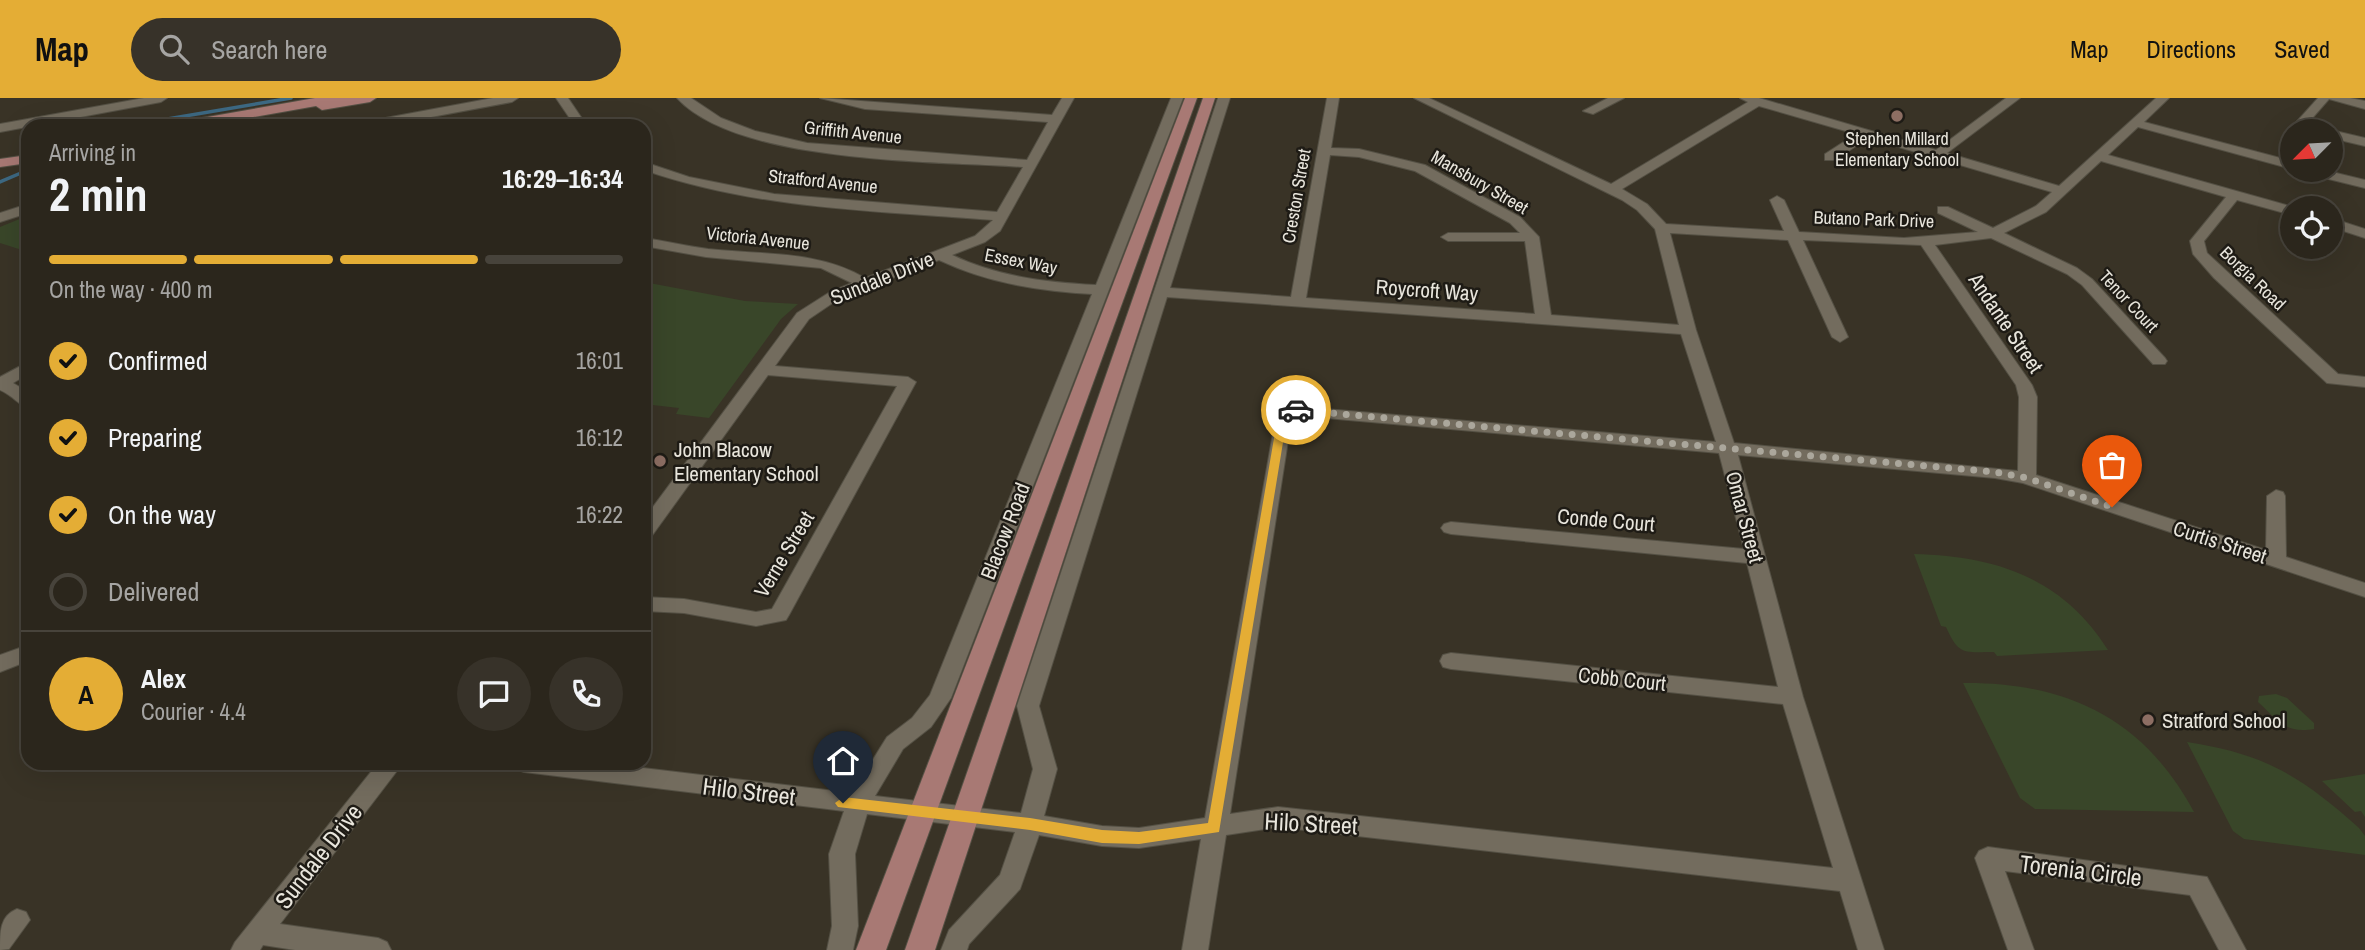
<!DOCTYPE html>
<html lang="en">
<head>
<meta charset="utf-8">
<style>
	:root { --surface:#2b261c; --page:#373229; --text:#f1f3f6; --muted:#a6a5a3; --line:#47433b; --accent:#e4ad35 }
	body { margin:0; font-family:"Archivo Narrow",sans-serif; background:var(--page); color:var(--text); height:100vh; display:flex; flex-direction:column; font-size:26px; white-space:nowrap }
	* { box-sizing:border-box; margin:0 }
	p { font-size:23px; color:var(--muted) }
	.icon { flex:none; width:38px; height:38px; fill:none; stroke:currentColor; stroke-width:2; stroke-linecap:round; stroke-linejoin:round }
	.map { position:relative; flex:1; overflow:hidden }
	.details { position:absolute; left:21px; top:21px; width:630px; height:651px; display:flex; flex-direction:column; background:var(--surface); border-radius:21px; box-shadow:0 7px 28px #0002,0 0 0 2px var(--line) }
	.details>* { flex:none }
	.needle { width:46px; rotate:246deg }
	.controls { position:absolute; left:2280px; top:21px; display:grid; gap:14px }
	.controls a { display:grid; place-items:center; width:63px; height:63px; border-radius:50%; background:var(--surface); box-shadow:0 7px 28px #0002,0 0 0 2px var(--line); font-size:35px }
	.pin { position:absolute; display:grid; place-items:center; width:60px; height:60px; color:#fff; margin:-72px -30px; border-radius:50% 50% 50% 0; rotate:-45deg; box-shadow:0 0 7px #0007 }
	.pin .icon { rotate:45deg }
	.courier { position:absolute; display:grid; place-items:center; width:70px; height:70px; margin:-35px; border:5px solid #e4ad35; border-radius:50%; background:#fff; color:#222; box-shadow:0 2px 9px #0007 }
	.headline em { font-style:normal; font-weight:700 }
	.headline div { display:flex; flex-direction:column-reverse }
	.headline { display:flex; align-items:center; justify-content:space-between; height:119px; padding:0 28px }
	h1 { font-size:46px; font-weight:700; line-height:52px }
	.bar { display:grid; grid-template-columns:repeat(4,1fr); gap:10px 7px; align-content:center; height:84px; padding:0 28px }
	.bar i { height:9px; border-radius:5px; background:var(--line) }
	.bar .selected { background:var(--accent) }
	.bar p { grid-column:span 4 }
	.line { display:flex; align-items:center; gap:18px; padding:0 28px; border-top:2px solid var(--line) }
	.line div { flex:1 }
	.round { display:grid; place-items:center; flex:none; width:74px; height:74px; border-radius:37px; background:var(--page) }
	ol { padding:0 28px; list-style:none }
	li { display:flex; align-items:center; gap:21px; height:77px }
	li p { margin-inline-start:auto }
	li .icon { padding:7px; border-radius:50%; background:var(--accent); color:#111; stroke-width:4 }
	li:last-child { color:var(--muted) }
	li i { width:38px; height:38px; border:4px solid var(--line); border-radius:50% }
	header { display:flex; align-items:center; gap:42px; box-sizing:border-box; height:98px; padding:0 35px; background:var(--accent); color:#111 }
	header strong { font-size:33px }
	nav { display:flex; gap:38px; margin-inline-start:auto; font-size:24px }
	.search { width:490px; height:63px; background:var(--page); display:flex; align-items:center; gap:18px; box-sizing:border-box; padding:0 24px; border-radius:38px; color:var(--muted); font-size:26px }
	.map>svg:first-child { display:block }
	.green { fill:#394629 }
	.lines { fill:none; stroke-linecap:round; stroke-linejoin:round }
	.stream { stroke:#3d6983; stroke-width:3.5 }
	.minor-casing { stroke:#545044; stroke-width:2 }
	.major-casing { stroke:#545044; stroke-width:2 }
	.minor { fill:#736c5e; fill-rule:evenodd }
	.major { fill:#a87974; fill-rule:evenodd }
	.route { fill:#e4ad35 }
	.done { stroke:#aba79c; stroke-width:7; stroke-dasharray:0 12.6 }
	.education-dot { fill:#8d6e63; stroke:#1e1b15; stroke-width:2.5 }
	.labels { text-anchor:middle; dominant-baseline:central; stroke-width:5; stroke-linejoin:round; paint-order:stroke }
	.far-street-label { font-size:18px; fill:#e8e5dc; stroke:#1e1b15 }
	.far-poi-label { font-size:18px; fill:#e8e5dc; stroke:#1e1b15 }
	.street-label { font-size:21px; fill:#e8e5dc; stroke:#1e1b15 }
	.poi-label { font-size:21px; fill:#e8e5dc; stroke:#1e1b15; text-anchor:start }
	.near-street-label { font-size:24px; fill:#e8e5dc; stroke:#1e1b15 }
</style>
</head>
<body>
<header>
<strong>Map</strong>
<div class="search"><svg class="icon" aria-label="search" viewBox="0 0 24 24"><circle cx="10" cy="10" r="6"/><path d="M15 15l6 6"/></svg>Search here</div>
<nav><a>Map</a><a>Directions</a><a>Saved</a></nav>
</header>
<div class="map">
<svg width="2365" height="852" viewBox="0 0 2365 852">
	<rect width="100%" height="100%" fill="#393326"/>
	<g class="green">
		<polygon points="22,120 28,122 28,154 0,145 0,129"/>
		<polygon points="644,184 745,203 798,206 781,221 709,320 676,316 679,310 644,306"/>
		<path d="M1914,456C1996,458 2063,480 2108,552L1997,558L1994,554C1964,554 1959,558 1946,529L1941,528Z"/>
		<path d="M1963,585C2067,584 2144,621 2194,714L2035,711L2020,700Z"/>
		<path d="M2276,596L2287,600L2314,625V631C2284,636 2278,622 2258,604L2259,598Z"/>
		<path d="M2187,644C2265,656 2301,678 2359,730L2365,738V757L2244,741L2233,733Z"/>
		<polygon points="2365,676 2365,719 2361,713 2355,714 2322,683"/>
	</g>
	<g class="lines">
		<g class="stream">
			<polyline points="126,28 291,0"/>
			<polyline points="0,84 28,72"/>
		</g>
		<g class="minor-casing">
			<g id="minor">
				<polygon points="144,0 167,0 161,4 0,34 0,26"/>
				<polygon points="493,0 518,0 512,4 383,28 358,28 364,24"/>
				<polygon points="556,0 568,0 587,28 575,28"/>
				<path d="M677,0H691L721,20L755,33L807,45L1027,62L1048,24L865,11L820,0L1052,17L1062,0H1074L1000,133L985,144L952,157C998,179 1046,184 1096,187L1171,0H1183L951,600L931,629L903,651L875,698L1021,715L1033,671L1017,608L1218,0H1230L1170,190L1291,199L1327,0H1339L1331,50L1359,51L1425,67L1520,119L1539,139L1551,217L1679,227L1655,131L1637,112L1622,102L1414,0H1429L1611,86L1748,4L1740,0H1759L1936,52L2006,0H2020L1947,55L2059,88L2156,0H2169L2144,24L2292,63V71L2138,29L2108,57L2297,110H2292V117L2237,102L2204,143L2207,155L2338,276L2365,279V289L2327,285L2214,180L2193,156L2190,143L2226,99L2101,63L2046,114L2004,135L2077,170L2092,181L2165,260L2167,263L2165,266H2153L2082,187L2067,176L1991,140L1935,147L2032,287L2037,299L2036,377L2266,452L2267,398L2276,392L2283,394L2285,398L2286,459L2365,485V499L2023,385L1995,380L1738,357L1803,599L1884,852H1858L1840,793L1278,729L1226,737L1208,852H1182L1201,741L1139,750L1102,748L1039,737L1020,791L969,846L967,852H941L949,832L1000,777L1015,734L867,716L855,756L858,828L853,852H827L832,828L829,756L844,713L524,674L516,671L512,665H601L852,695L887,639L912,620L930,597L1092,196C1039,193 988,185 939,162L840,200L809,221L775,268L908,279L916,284L789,517L786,522L756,528L684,515L644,513V499L684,501L756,514L772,511L897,288L768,277L651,439L644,441V421L797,215L830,194L852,185L821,170L706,159L644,148V140C665,143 686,148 708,151C761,157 818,152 865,180L975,138L993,122C875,113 757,111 644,72V64L689,79L774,96L997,114L1023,69C935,63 738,66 677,0ZM1759,8L1856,36L1825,56V62H1835L1868,40L2052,94L2036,108L1993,130L1948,109H1938V115L1978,134L1904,140L1799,134L1784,102L1777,98L1770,102L1784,133L1666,126L1647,106L1622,91ZM1330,57L1359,59L1415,73L1510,125L1520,135H1448L1441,139L1448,143H1525L1535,216L1306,200ZM1670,135L1788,142L1832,239L1840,244L1848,239L1803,142L1921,147L2016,287L2019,299L2018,373L1734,345L1696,232ZM1167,199L1681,236L1716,344L1278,307L1205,720L1139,730L1102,728L1044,718L1057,671L1039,608ZM1292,317L1719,355L1744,451L1451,424L1444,426L1441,430L1444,434L1451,436L1747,465L1778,589L1451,555L1443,557L1440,563L1443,569L1451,571L1783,606L1833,770L1278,709L1230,716Z"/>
				<polygon points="1608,0 1624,0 1593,16 1583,13"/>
				<polygon points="2318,0 2350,0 2365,3 2365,11 2329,1 2301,33 2291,36 2291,30"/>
				<polygon points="2331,32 2365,40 2365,48 2331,40 2331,33 2327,33"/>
				<polygon points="2302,72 2324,72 2365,82 2365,90 2304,75"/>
				<polygon points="28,106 28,115 0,124 0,115"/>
				<polygon points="2331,120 2365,131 2365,140 2331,129"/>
				<path d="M28,264V276L13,285L28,294V310C20,308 12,297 0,292V279Z"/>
				<polygon points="28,547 28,563 0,574 0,557"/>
				<polygon points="378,665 403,665 280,826 378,840 387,844 391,852 295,852 263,847 260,852 231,852 235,844"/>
				<polygon points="1988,749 2207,779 2246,852 2219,852 2190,797 2005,773 2034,852 2008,852 1975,760 1979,753"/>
				<path d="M17,811L26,814L30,822L9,851L0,852C0,833 0,818 17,811Z"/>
			</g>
		</g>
		<g class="major-casing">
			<g id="major">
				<polygon points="315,0 376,0 370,4 322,12 316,8 202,28 172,28 179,24"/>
				<polygon points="1185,0 1197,0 886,852 856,852"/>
				<polygon points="1203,0 1215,0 935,852 905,852"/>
				<polygon points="28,57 28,65 0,69 0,61"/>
			</g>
		</g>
		<use href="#minor" class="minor"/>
		<use href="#major" class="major"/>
	</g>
	<polygon class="route" points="1284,308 1301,312 1288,314 1219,734 1139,746 1102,745 1030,732 838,709 835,705 843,699 1030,720 1102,732 1139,734 1208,725 1279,311"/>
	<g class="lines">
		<polyline class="done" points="1296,312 1995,374 2027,380 2112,409"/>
	</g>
	<g class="education-dot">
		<circle cx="1897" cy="18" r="7"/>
		<circle cx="660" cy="363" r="7"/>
		<circle cx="2148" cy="622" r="7"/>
	</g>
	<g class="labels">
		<g class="far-street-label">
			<text transform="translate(853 34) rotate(6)">Griffith Avenue</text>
			<text transform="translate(823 83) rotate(6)">Stratford Avenue</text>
			<text transform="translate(1480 84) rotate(30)">Mansbury Street</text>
			<text transform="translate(1296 98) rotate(-80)">Creston Street</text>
			<text transform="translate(1874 121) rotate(2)">Butano Park Drive</text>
			<text transform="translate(758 140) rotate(6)">Victoria Avenue</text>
			<text transform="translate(1021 163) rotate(11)">Essex Way</text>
			<text transform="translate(2253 180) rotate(44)">Borgia Road</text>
			<text transform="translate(2129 203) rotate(47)">Tenor Court</text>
		</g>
		<g class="far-poi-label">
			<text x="1897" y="40">Stephen Millard<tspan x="1897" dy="21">Elementary School</tspan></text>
		</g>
		<g class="street-label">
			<text transform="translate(882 180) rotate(-22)">Sundale Drive</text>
			<text transform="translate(1427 192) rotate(4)">Roycroft Way</text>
			<text transform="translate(2006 225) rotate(56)">Andante Street</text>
			<text transform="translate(1745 419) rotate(75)">Omar Street</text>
			<text transform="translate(1606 422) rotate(5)">Conde Court</text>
			<text transform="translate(1005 433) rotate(-69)">Blacow Road</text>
			<text transform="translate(2220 444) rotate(18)">Curtis Street</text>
			<text transform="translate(784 456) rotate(-59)">Verne Street</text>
			<text transform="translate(1622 581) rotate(6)">Cobb Court</text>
		</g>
		<g class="poi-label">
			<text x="674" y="351">John Blacow<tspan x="674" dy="24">Elementary School</tspan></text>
			<text x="2162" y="622">Stratford School</text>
		</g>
		<g class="near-street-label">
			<text transform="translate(749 693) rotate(7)">Hilo Street</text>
			<text transform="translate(1311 725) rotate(3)">Hilo Street</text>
			<text transform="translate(318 758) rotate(-52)">Sundale Drive</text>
			<text transform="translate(2081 772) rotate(7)">Torenia Circle</text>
		</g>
	</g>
</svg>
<div class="controls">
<a><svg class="needle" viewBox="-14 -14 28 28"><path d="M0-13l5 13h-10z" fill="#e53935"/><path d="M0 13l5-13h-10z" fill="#a6a5a3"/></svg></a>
<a><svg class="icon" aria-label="locate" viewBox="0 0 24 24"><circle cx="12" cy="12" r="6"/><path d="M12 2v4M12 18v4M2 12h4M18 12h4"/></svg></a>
</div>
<div class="pin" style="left:2112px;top:409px;background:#ea580c"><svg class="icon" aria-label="bag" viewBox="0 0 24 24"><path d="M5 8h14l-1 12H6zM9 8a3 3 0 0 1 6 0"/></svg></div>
<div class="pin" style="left:843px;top:705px;background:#1f2937"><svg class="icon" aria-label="home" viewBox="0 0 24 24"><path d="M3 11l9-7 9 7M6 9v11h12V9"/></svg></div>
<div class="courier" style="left:1296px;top:312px"><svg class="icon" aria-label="car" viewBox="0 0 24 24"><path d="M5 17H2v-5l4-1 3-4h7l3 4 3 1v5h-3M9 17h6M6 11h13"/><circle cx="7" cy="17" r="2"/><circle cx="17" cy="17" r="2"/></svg></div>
<section class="details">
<div class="headline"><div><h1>2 min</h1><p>Arriving in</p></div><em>16:29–16:34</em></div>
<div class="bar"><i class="selected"></i><i class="selected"></i><i class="selected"></i><i></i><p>On the way · 400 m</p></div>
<ol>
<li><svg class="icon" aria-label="check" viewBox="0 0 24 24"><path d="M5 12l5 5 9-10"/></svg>Confirmed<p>16:01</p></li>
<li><svg class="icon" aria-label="check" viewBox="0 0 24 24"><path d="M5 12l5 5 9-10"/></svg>Preparing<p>16:12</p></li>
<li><svg class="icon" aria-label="check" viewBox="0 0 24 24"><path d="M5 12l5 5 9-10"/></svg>On the way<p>16:22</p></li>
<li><i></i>Delivered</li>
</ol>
<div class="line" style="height:126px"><b class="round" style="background:var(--accent);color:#111">A</b><div><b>Alex</b><p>Courier · 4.4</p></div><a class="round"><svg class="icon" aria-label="chat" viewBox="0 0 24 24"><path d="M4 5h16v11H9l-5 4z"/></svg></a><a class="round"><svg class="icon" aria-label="phone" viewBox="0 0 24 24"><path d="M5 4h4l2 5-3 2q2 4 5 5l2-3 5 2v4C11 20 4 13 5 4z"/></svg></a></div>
</section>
</div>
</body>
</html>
